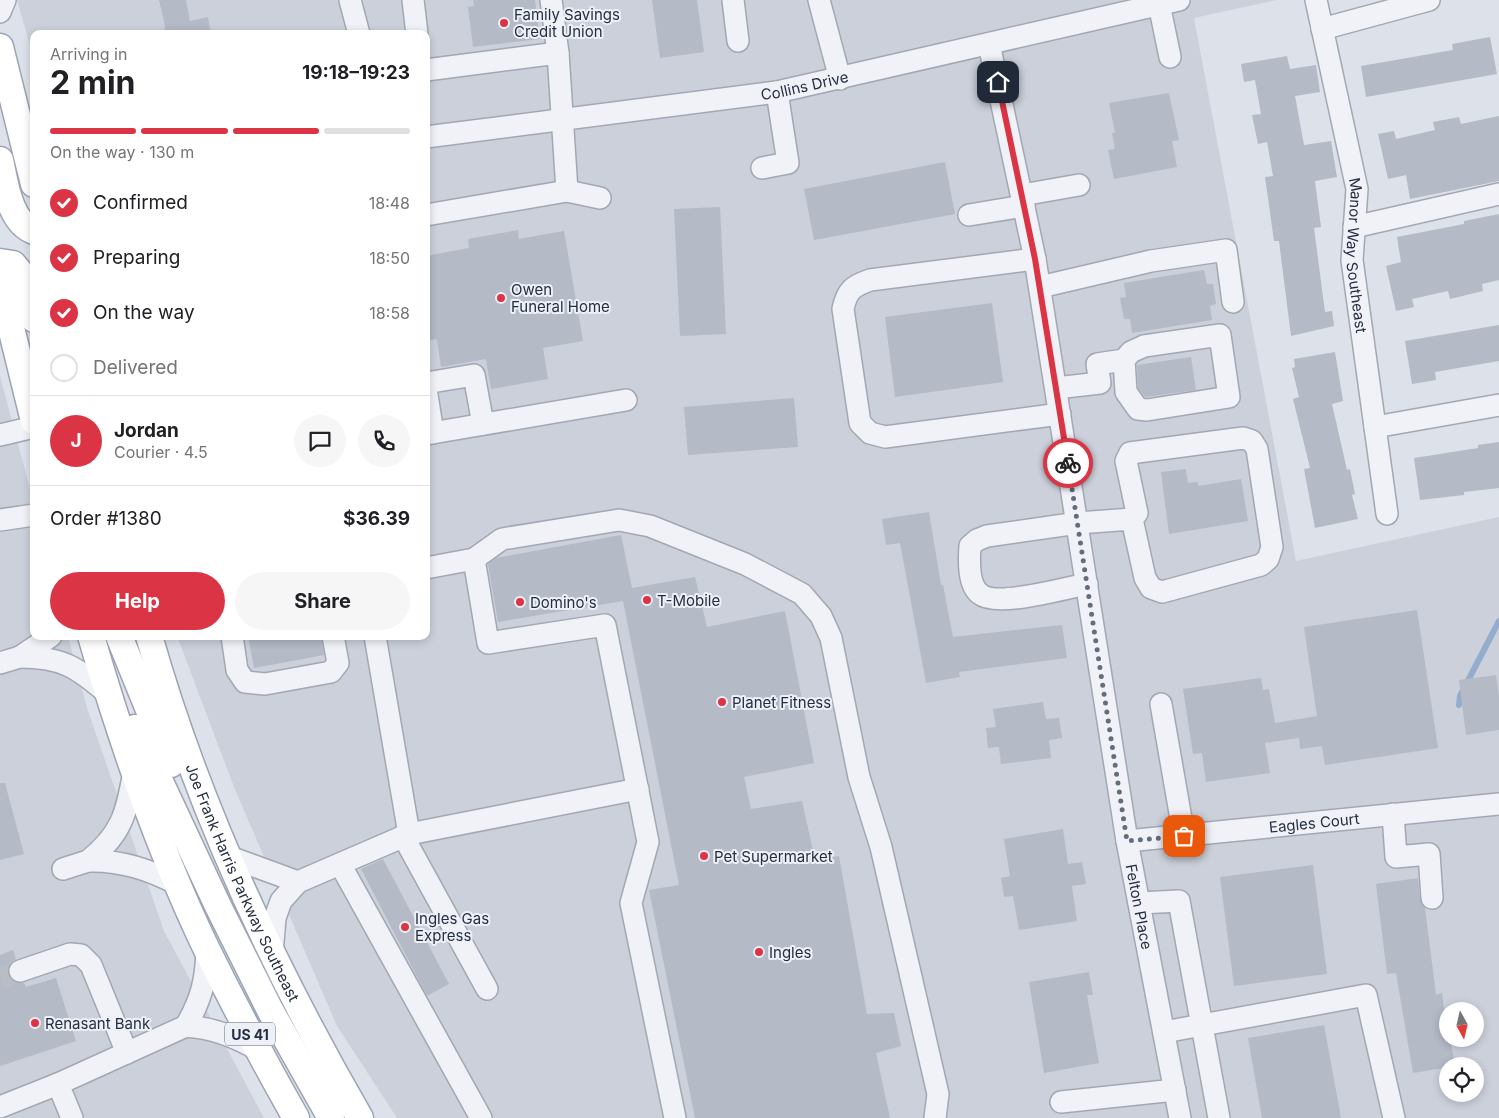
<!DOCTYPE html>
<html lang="en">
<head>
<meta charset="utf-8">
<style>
	:root { --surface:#fff; --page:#f6f6f6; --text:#202124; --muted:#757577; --line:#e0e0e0; --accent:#db3545 }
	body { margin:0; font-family:Inter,sans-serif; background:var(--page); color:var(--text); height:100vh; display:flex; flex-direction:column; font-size:19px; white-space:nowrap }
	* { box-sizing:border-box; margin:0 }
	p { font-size:16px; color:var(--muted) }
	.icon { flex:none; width:28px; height:28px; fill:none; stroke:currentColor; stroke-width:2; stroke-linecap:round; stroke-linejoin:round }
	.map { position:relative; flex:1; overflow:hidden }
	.details { position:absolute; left:30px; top:30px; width:400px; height:610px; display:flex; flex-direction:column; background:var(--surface); border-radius:10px; box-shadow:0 2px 8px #0003 }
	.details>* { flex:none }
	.needle { width:32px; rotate:172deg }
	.buttons { position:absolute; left:1439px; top:1002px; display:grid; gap:10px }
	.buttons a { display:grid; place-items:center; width:45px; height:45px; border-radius:50%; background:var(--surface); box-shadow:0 2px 8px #0003; font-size:25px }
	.pin { position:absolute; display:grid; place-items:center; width:42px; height:42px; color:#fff; margin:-21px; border-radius:10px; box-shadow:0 2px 8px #0006 }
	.courier { position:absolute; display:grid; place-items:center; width:50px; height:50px; margin:-25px; border:4px solid #db3545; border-radius:50%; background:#fff; color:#222; box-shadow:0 1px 6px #0007 }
	.headline em { font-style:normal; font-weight:700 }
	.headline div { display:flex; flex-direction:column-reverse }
	.headline { display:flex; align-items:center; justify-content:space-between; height:85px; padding:0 20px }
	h1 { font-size:32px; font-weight:700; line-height:38px }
	.bar { display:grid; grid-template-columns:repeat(4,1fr); gap:8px 5px; align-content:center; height:60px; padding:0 20px }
	.bar i { height:6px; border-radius:4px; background:var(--line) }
	.bar .active { background:var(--accent) }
	.bar p { grid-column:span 4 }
	.line { display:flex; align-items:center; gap:12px; padding:0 20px; border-top:1px solid var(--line) }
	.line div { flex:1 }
	.round { display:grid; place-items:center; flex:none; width:52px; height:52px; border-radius:26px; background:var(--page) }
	ol { padding:0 20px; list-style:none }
	li { display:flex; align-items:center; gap:15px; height:55px }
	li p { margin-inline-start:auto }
	li .icon { padding:5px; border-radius:50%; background:var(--accent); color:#fff; stroke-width:4 }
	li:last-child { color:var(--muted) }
	li i { width:28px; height:28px; border:2px solid var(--line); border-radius:50% }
	.button { display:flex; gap:10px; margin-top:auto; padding:10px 20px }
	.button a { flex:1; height:58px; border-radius:30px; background:var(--accent); color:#fff; font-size:20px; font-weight:700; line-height:58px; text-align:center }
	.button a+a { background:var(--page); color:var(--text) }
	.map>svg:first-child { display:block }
	.built { fill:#cbd0db; fill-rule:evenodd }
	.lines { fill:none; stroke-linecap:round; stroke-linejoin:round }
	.stream { stroke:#94adcc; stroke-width:6 }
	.building { fill:#b4bac6 }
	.minor-tunnel { stroke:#b8bdc7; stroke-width:21; stroke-dasharray:21 11; stroke-linecap:butt }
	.minor-casing { stroke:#a2a8b3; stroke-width:24 }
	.major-casing { stroke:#9ba4b5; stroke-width:29 }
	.minor { stroke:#f0f2f7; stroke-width:21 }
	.major { stroke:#fff; stroke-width:26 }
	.done { stroke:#656d7c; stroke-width:5; stroke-dasharray:0 9 }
	.route { stroke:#db3545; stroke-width:6 }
	.poi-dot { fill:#db3545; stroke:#edf0f6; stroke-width:2 }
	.labels { text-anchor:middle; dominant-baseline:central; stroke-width:4; stroke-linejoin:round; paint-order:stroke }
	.shield { fill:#edf0f6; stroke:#616877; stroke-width:1 }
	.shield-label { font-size:14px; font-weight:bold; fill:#252e41 }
	.poi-label { font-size:15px; fill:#252e41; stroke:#edf0f6; text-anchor:start }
	.street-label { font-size:15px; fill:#252e41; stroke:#edf0f6 }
</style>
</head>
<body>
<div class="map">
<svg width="1499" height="1118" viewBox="0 0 1499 1118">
	<rect width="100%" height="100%" fill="#dde1e9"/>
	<g class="built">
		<path d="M17,0H1277L1194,18L1296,561L1499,517V1118H397L337,1026L234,787L177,636H426V34H34V59ZM1448,1011H1475V1039H1448ZM1448,1066H1475V1094H1448Z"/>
		<polygon points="0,376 34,504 34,636 68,636 87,708 164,931 264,1118 0,1118"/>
	</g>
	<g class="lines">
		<polyline class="stream" points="1459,705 1460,696 1499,621"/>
	</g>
	<g class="building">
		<polygon points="159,0 186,0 190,21 208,17 211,34 164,34 165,26"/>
		<polygon points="473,0 535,0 540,39 473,47 468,7 474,6"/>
		<polygon points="652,0 697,0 704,52 660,58"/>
		<polygon points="1490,37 1497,74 1366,97 1361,66 1453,50 1452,44"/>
		<polygon points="1287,56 1290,69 1316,65 1320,92 1295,96 1304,145 1331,141 1337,177 1315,181 1321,227 1314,228 1325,312 1332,311 1334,326 1291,336 1279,241 1274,241 1265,177 1273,176 1267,142 1258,144 1252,115 1261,114 1255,80 1244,82 1241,64"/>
		<polygon points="1169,93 1179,140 1172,141 1177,167 1114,179 1108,150 1115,149 1112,133 1115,133 1109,103"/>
		<polygon points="1499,116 1499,181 1410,199 1406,175 1388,179 1378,134 1394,131 1396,139 1435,130 1433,122 1459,117 1461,124"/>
		<polygon points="945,162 955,214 814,240 804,189"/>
		<polygon points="720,207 726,334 680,336 674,209"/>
		<polygon points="1499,214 1499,280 1482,284 1483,291 1450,299 1448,291 1412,299 1414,307 1396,311 1386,266 1401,262 1397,237 1464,224 1464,221"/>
		<polygon points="518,230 519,239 564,231 583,341 543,348 548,379 491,389 486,359 441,367 437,339 426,341 426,256 469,248 468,239"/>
		<polygon points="1204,270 1207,284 1213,284 1216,304 1210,306 1212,320 1132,333 1130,319 1124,319 1120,298 1126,297 1124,283"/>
		<polygon points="992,303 1003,382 895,397 885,317"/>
		<polygon points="1499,325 1499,361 1435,372 1436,380 1412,384 1405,341"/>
		<polygon points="1335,352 1343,401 1332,404 1347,470 1350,469 1355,494 1352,495 1358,519 1315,528 1304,469 1310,468 1293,399 1299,397 1292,368 1295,367 1294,359"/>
		<polygon points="1191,357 1196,390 1145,397 1138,388 1137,365"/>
		<polygon points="794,398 798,447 688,455 684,407"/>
		<polygon points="1499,442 1499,488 1464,492 1464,495 1420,500 1414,458 1478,448 1478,445"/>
		<polygon points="1186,469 1188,483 1198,482 1198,486 1241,479 1248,521 1169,534 1161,472"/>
		<polygon points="929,512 941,585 943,585 953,637 1062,625 1067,658 959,672 960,677 926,683 900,543 886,545 882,519"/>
		<polygon points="621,535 632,588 695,577 707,627 785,611 814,763 744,777 751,809 802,801 815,860 839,856 867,1014 894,1013 901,1046 876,1053 890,1118 695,1118 649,890 679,885 623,601 498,622 488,564 496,558"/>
		<polygon points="1417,610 1438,748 1325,765 1322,746 1300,749 1299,738 1265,743 1270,773 1206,782 1202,753 1193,754 1183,689 1261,678 1263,690 1269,689 1275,723 1317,716 1304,627"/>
		<polygon points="248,636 321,636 324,655 254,668"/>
		<polygon points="1496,675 1499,696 1499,730 1466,735 1459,680"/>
		<polygon points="1043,702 1046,719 1059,718 1062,738 1049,740 1051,758 1001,764 999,747 988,748 986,728 996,727 993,709"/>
		<polygon points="0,783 5,783 24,854 0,860"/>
		<polygon points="1063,829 1068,864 1082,862 1086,884 1072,886 1077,921 1019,930 1013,896 1004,897 1001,878 1010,876 1004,839"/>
		<polygon points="383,859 449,984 427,996 361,869"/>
		<polygon points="1313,865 1327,974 1234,986 1220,877"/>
		<polygon points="1418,878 1420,899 1425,908 1436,995 1442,993 1448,1039 1450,1039 1455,1066 1413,1073 1396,973 1387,974 1376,884"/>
		<polygon points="13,950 16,959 10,963 8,969 12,981 24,983 26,987 56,978 76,1041 0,1066 0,955"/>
		<polygon points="1089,972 1093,995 1087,995 1099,1063 1044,1073 1029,982"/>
		<polygon points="1324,1025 1341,1118 1262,1118 1248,1038"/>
	</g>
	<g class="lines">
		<polyline class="minor-tunnel" points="0,979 20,971"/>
		<g class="minor-casing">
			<g id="minor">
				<polyline points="350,0 359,34"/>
				<polyline points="413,0 417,34"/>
				<polyline points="551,0 558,53"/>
				<polyline points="733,0 738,41"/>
				<polyline points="819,0 840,79"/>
				<path id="s1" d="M1316,0L1357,189L1352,260L1387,514"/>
				<polyline points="1159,4 1170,57"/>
				<polyline points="0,12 5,0"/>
				<polyline points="1322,29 1429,0"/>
				<path id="s2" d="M989,44L1035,259L1127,841L1180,1118"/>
				<polyline points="426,70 558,53 567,191 600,198"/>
				<path id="s3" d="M426,137L777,92L1179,0"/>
				<polyline points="762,168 788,163 777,92"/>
				<polyline points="1022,195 1079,185"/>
				<polyline points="426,215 567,191"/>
				<polyline points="969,215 1024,206"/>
				<polyline points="1354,227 1499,194"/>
				<path d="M1035,259L870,280C853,286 847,290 843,309L860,423L870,433L885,437L1060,414"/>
				<polyline points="1040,287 1151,261 1226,250 1233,302"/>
				<polyline points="426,383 474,375 483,424"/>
				<polyline points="1056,388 1100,383 1097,364 1124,360 1131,352 1144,346 1220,335 1229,397 1147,410 1138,409 1126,392 1124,360"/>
				<polyline points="426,389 433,433"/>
				<polyline points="1375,427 1499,405"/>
				<polyline points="426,434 626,400"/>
				<polyline points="0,435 34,427"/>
				<polyline points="0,520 34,515"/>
				<polyline points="474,559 502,539 619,520 650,526 745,564 802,594 821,616 831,638 859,777 881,847 938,1094 935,1118"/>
				<polyline points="426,568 474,559 488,643 605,625 648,842 631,903 675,1118"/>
				<path d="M1087,584C1065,588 997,608 980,594C968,585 969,560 970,546L977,540L987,536L1078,523L1132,519L1137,513L1126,461L1130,453L1243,438L1252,441L1257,449L1272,547L1268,559L1261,565L1162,592L1151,588L1145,578L1132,519"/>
				<path d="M51,636L20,657C62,657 77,667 108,694"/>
				<polyline points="232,636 237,670 245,682 265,684 331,672 338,663 333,636"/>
				<polyline points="0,663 20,657"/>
				<polyline points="1161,704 1184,836"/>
				<path d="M134,772C126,813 123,833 88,861C122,860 150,870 179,885"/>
				<polyline points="1393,814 1396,857 1429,854 1432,898"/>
				<polyline points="409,834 638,789"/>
				<polyline points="403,836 487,989"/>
				<path id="s4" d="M1127,841L1499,804"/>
				<polyline points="227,856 298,882"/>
				<polyline points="340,864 481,1118"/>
				<polyline points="63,869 88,861"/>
				<polyline points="1139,903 1179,901 1219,1118"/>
				<path d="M207,949C206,980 202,998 186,1026C213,1028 235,1036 258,1050"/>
				<polyline points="272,954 275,918 281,901 298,882 409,834 375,636"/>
				<polyline points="20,971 70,954 81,955 91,965 127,1053"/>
				<polyline points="1164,1032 1366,995 1394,1118"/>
				<polyline points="1061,1102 1175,1090"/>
				<polyline points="0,1107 58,1084"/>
				<polyline points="72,1118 58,1084 186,1026"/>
			</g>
		</g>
		<g class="major-casing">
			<g id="major">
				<polyline points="0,47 34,184"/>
				<path d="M0,160C5,182 9,222 34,231"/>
				<polyline points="0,262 13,264 23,276 34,319"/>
				<polyline points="0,283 34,421"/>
				<path d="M91,636C122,743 159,850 207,950C235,1007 265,1063 296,1118"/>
				<polyline points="119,636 171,764"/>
				<path id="s5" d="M149,636C197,805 272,966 360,1118"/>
				<polyline points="135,728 218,906 270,1010 331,1118"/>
			</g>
		</g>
		<use href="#minor" class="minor"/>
		<use href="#major" class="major"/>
	</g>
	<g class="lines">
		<polyline class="done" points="1068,463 1127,841 1184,836"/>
		<polyline class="route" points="998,82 1035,259 1068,463"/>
	</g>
	<g class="poi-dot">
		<circle cx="504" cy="23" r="5"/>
		<circle cx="501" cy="298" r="5"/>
		<circle cx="647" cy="600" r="5"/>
		<circle cx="520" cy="602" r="5"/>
		<circle cx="722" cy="702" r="5"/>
		<circle cx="704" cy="856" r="5"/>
		<circle cx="405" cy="927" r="5"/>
		<circle cx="759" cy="952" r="5"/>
		<circle cx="35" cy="1023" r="5"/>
	</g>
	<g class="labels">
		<rect class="shield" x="225" y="1022.5" width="50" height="23" rx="4"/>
		<g class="shield-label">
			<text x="250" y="1034">US 41</text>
		</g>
		<g class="poi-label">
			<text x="514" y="14">Family Savings<tspan x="514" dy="17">Credit Union</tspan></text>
			<text x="511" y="289">Owen<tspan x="511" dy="17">Funeral Home</tspan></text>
			<text x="657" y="600">T-Mobile</text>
			<text x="530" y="602">Domino's</text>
			<text x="732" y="702">Planet Fitness</text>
			<text x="714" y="856">Pet Supermarket</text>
			<text x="415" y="918">Ingles Gas<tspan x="415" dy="17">Express</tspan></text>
			<text x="769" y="952">Ingles</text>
			<text x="45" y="1023">Renasant Bank</text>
		</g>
		<g class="street-label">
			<text stroke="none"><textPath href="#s3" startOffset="382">Collins Drive</textPath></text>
			<text stroke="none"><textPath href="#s1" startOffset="260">Manor Way Southeast</textPath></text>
			<text stroke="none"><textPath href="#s4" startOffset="188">Eagles Court</textPath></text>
			<text stroke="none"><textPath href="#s5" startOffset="264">Joe Frank Harris Parkway Southeast</textPath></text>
			<text stroke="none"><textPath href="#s2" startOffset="876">Felton Place</textPath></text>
		</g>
	</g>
</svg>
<div class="buttons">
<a><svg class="needle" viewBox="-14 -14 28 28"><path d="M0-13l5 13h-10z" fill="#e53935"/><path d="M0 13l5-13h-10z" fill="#757577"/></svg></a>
<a><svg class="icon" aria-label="locate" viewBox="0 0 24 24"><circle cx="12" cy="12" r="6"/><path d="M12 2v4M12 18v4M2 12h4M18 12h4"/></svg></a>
</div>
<div class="pin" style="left:1184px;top:836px;background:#ea580c"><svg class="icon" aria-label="bag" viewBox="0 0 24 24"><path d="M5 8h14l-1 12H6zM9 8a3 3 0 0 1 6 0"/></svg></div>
<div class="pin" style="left:998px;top:82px;background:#1f2937"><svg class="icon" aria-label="home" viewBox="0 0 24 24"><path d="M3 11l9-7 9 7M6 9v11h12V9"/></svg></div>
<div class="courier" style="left:1068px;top:463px"><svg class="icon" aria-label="bike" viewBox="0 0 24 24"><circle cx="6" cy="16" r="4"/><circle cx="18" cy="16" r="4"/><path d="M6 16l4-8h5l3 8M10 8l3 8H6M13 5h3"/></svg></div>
<section class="details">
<div class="headline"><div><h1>2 min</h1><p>Arriving in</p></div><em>19:18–19:23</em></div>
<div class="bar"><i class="active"></i><i class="active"></i><i class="active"></i><i></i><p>On the way · 130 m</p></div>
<ol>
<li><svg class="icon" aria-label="check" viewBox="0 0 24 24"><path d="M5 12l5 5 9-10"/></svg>Confirmed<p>18:48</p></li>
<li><svg class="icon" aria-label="check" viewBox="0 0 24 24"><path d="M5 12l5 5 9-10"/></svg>Preparing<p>18:50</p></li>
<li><svg class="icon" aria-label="check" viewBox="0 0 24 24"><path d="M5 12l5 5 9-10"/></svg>On the way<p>18:58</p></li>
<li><i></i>Delivered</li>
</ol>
<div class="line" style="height:90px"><b class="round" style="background:var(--accent);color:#fff">J</b><div><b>Jordan</b><p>Courier · 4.5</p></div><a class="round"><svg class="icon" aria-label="chat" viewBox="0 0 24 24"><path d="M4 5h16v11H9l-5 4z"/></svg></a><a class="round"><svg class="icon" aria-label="phone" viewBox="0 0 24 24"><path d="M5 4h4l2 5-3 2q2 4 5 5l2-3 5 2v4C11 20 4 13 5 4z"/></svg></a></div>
<div class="line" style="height:65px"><div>Order #1380</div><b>$36.39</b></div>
<div class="button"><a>Help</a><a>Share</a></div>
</section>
</div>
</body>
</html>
